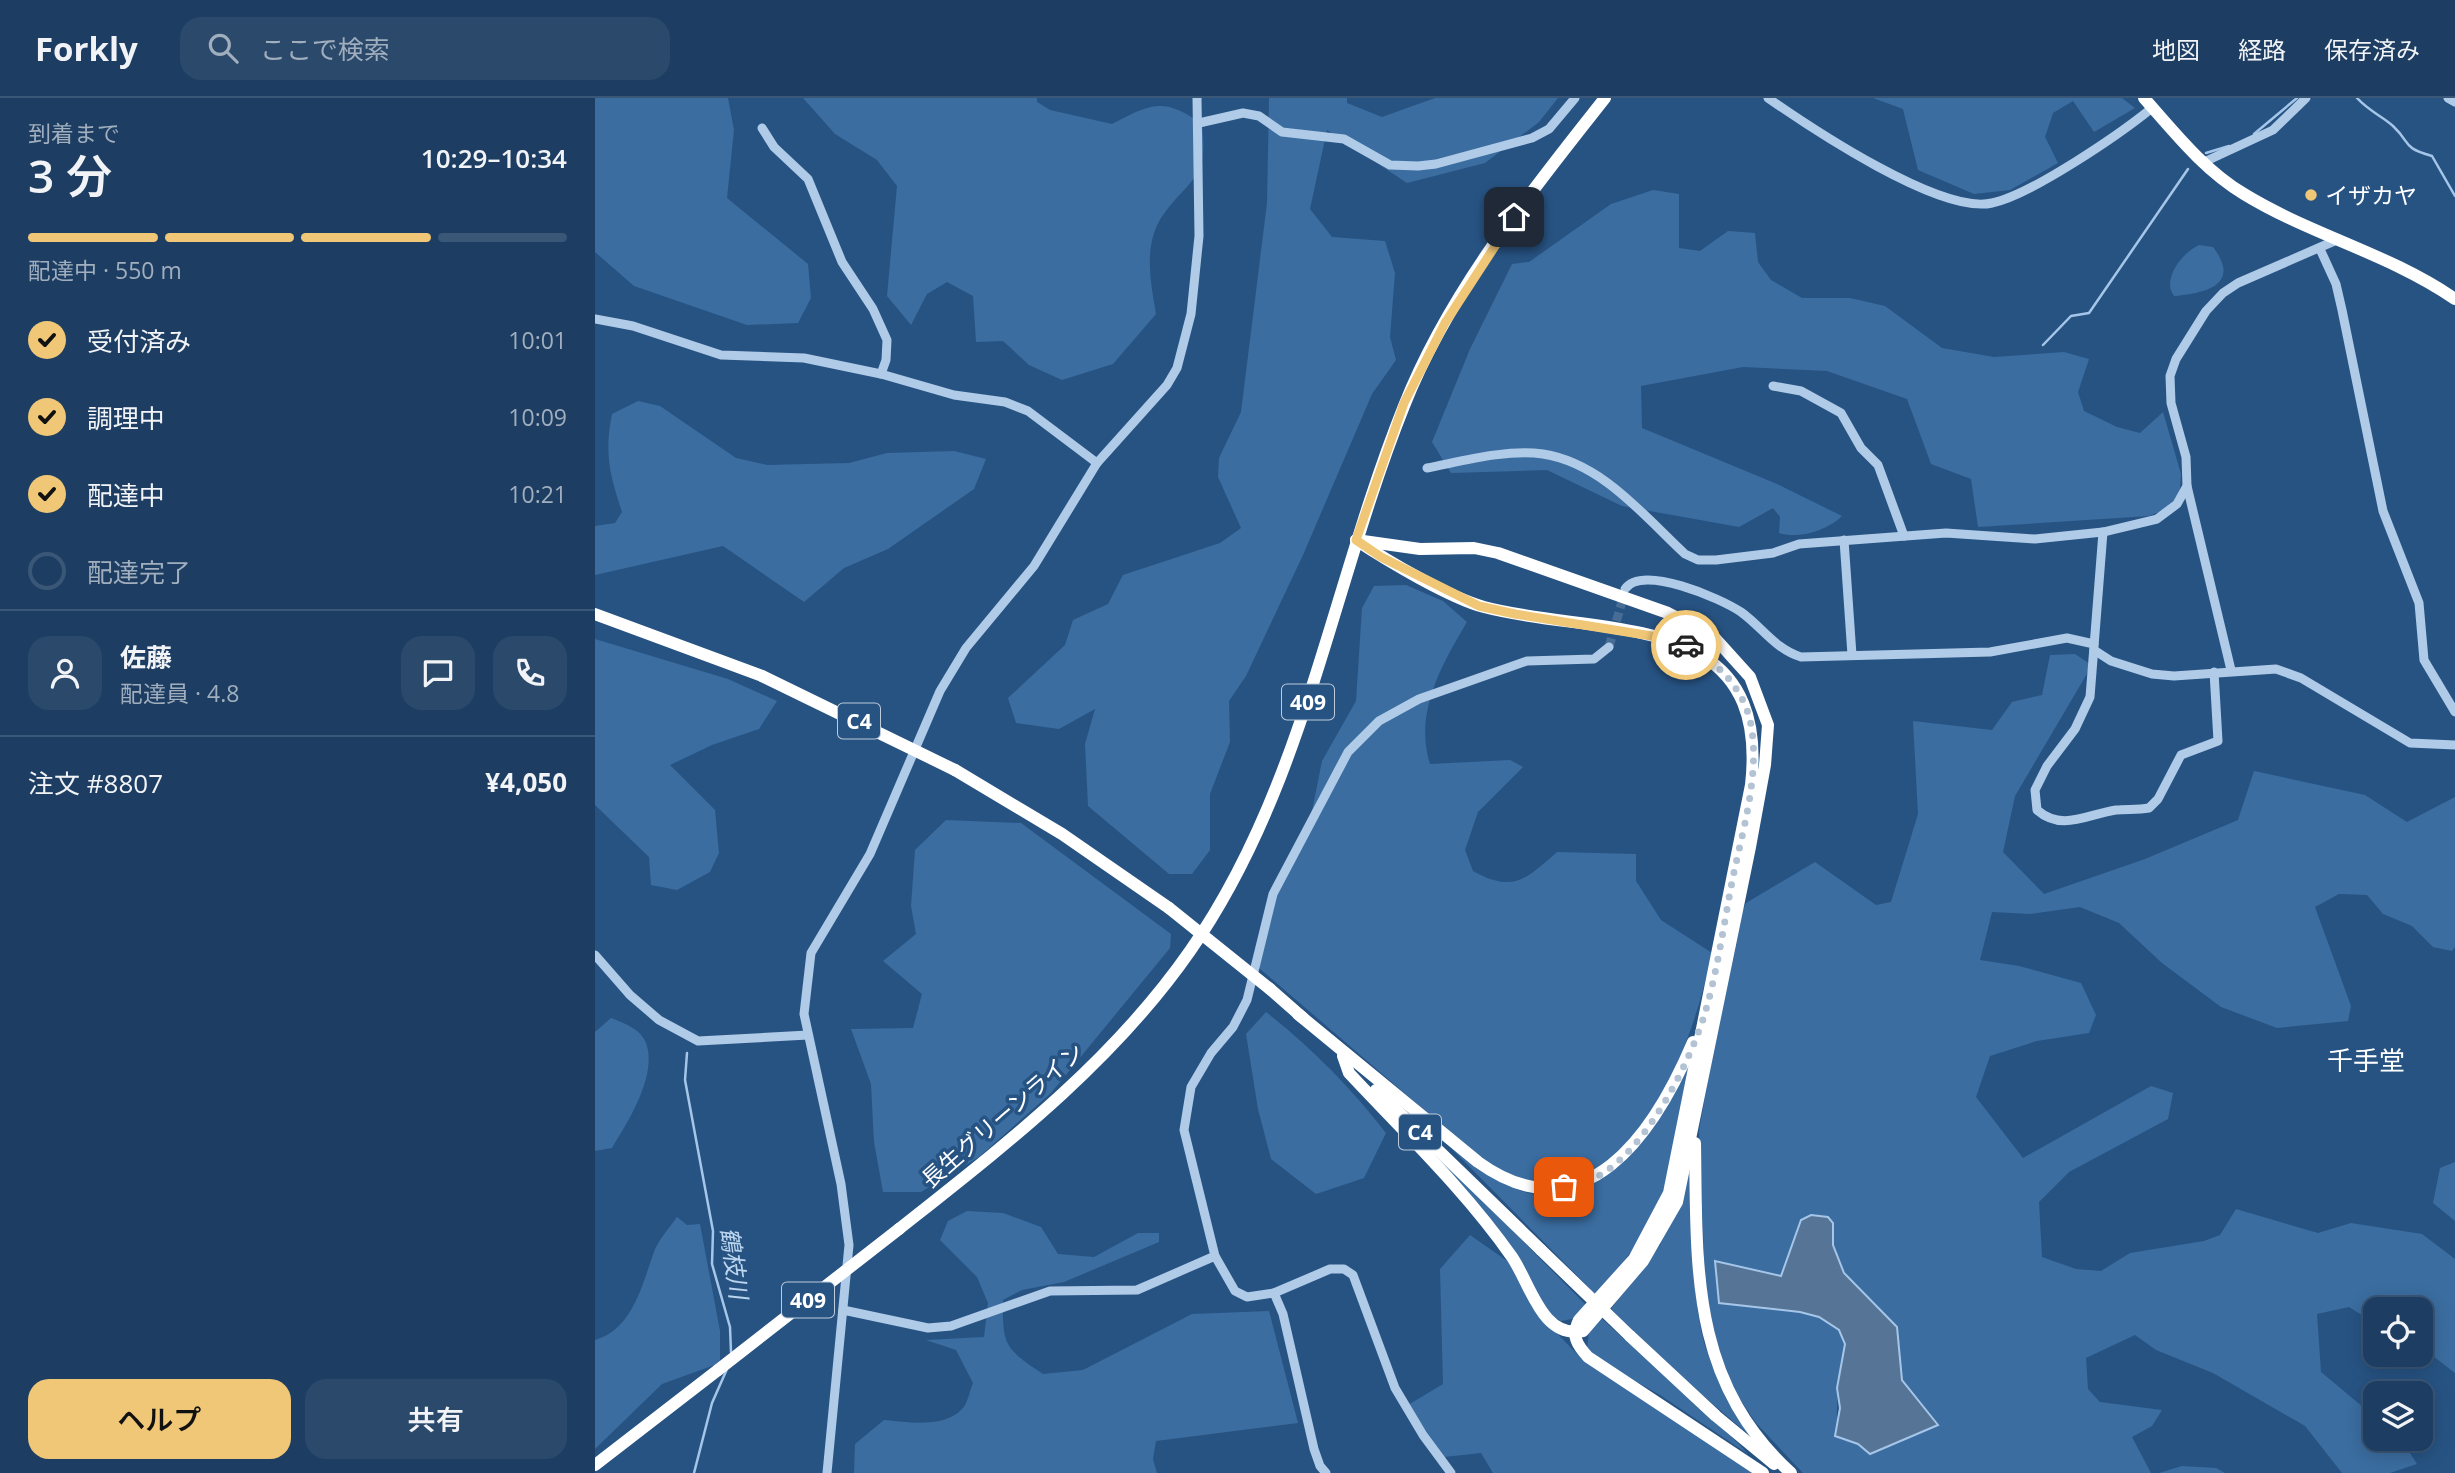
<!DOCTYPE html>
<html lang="ja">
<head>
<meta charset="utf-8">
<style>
	:root { --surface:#1d3e62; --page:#2a496b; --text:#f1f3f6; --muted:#a0aebe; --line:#3b5777; --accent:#f0c776 }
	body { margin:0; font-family:"Open Sans","Noto Sans JP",sans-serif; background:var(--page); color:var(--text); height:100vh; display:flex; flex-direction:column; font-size:26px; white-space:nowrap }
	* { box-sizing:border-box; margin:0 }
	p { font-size:23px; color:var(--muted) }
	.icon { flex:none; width:38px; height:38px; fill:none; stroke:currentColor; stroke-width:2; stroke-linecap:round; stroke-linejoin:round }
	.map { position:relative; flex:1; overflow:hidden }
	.side { display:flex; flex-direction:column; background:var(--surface); width:595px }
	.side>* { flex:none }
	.controls { position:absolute; left:1768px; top:1199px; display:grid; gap:14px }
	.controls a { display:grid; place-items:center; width:70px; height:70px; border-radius:14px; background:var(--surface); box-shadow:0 4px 18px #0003,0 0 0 2px var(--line); font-size:35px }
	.pin { position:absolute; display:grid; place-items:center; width:60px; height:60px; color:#fff; margin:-30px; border-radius:14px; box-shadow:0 4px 10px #0006 }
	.courier { position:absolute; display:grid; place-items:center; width:70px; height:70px; margin:-35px; border:5px solid #f0c776; border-radius:50%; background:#fff; color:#222; box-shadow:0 2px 9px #0007 }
	.overview em { font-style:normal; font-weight:600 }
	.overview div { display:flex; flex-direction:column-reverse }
	.overview { display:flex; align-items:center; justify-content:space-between; height:119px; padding:0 28px }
	h1 { font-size:46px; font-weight:600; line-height:52px }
	.bar { display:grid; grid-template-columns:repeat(4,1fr); gap:10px 7px; align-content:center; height:84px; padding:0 28px }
	.bar i { height:9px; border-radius:5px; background:var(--line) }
	.bar .active { background:var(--accent) }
	.bar p { grid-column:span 4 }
	.line { display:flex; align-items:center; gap:18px; padding:0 28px; border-top:2px solid var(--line) }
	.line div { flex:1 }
	.round { display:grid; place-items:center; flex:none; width:74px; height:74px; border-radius:21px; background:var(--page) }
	ol { padding:0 28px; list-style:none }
	li { display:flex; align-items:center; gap:21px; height:77px }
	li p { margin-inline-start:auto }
	li .icon { padding:7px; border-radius:50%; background:var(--accent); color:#111; stroke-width:4 }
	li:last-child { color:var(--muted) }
	li i { width:38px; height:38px; border:4px solid var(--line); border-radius:50% }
	.cta { display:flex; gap:14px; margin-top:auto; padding:14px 28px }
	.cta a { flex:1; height:80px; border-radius:21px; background:var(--accent); color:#111; font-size:28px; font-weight:600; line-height:80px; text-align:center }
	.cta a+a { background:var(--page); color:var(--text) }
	header { display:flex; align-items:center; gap:42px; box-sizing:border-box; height:98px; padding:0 35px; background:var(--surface); border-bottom:2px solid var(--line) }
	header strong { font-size:33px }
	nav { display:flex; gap:38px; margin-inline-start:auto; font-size:24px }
	.search { width:490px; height:63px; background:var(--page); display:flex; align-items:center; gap:18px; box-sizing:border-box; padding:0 24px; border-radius:21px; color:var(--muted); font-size:26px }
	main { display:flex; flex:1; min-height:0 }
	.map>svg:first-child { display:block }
	.green { fill:#3b6da0; fill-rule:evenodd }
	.water { fill:#567496; stroke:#a5c6e8; stroke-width:2 }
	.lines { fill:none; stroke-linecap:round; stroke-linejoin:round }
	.stream { stroke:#a5c6e8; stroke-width:2.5 }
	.minor-tunnel { stroke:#476d96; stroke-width:9; stroke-dasharray:9 4.5; stroke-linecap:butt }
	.minor { stroke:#b0cbe7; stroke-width:9 }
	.highway { stroke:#fff; stroke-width:12 }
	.highway-bridge { stroke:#fff; stroke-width:12 }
	.done { stroke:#b3c3d4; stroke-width:7; stroke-dasharray:0 12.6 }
	.route { stroke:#f0c776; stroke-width:9 }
	.poi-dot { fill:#f0c776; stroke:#275383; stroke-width:2.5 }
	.labels { text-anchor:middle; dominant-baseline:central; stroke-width:7; stroke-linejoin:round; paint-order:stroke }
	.shield { fill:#275383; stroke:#becbda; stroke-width:2 }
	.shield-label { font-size:21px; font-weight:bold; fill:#fff }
	.poi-label { font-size:23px; fill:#fff; stroke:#275383; text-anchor:start }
	.street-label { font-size:23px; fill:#fff; stroke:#275383 }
	.water-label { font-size:24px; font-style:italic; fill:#bcd5ef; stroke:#275383 }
	.quarter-label { font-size:26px; fill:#fff; stroke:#275383 }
</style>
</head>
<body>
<header>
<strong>Forkly</strong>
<div class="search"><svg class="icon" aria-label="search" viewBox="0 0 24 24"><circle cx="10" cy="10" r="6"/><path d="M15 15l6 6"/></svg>ここで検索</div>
<nav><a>地図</a><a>経路</a><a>保存済み</a></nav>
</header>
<main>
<section class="side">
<div class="overview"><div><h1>3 分</h1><p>到着まで</p></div><em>10:29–10:34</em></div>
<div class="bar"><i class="active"></i><i class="active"></i><i class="active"></i><i></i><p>配達中 · 550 m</p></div>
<ol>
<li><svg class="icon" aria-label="check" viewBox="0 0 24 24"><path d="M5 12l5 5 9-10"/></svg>受付済み<p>10:01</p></li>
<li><svg class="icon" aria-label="check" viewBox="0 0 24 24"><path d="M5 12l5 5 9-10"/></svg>調理中<p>10:09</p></li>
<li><svg class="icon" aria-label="check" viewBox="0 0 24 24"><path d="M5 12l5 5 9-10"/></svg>配達中<p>10:21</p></li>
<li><i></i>配達完了</li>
</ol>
<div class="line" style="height:126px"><a class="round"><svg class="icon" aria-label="person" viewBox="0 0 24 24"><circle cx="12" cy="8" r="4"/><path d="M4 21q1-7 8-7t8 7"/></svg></a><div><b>佐藤</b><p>配達員 · 4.8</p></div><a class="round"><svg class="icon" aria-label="chat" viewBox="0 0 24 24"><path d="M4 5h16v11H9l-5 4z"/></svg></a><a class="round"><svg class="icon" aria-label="phone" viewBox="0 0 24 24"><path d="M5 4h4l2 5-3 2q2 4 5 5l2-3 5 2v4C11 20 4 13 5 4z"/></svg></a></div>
<div class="line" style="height:91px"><div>注文 #8807</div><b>¥4,050</b></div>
<div class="cta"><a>ヘルプ</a><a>共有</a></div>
</section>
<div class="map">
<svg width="1860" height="1375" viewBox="0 0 1860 1375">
	<rect width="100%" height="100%" fill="#275383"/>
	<g class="green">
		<polygon points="0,0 133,0 139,32 132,100 213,166 216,200 203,225 152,227 39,188 0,154"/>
		<path d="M208,0H442V4L455,12L517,26C558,4 570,0 607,26C614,84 594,79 566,120C548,149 556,185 561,216L518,266L467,282L434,267L408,243L381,244L378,198L352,184L332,196L316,227L292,198L302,88L282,62L240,36Z"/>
		<polygon points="674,0 752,0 752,5 787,19 840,0 963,0 944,24 890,65 812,85 732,32 715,111 737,139 790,143 800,175 795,239 801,262 777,296 708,457 651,578 634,603 635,644 615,696 615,752 597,776 574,776 493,708 490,646 500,611 464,631 421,625 413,600 470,547 478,522 513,506 528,477 625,445 646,430 623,379 624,360 646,314 672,105"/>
		<polygon points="1278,0 1527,0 1540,10 1499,34 1478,3 1458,15 1450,39 1463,65 1415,92 1379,96 1323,72 1308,11"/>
		<path d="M1058,92L1084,96V150L1105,153L1133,133L1160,135L1163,164L1176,182L1207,200H1255L1290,208L1347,250L1399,259L1469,254L1494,261L1483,294L1489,313L1522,329L1545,335L1568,314L1586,376L1584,406L1554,418L1383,429L1376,381L1336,366L1312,301L1232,273L1148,269L1046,288L1047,330L1182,386L1247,418C1232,433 1204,441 1184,435L1185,419L1178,410L1144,429L1027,408L952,372L856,375L837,344L875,251L917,166L934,164L1016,106Z"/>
		<path d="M1604,147L1618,149C1647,187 1610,195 1579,198C1566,181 1588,154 1604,147Z"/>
		<path d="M43,303L65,308L141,360L172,367L254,365L292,355L359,353L391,361L379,391L293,451L249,470L209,504L128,448L0,477V428L20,425L27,414C15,377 9,356 17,316Z"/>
		<path d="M811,487L848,503L872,524C846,568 819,615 835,666L915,662L928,669L883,714L870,752L878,773C918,795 930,782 962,754L1041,756V783L1066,822L1117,855C1100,935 1049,1095 944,1084C937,1083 929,1083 923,1081C910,1076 897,1066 885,1060L664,870L679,803L712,738L727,663L761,603L767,510L779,488Z"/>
		<polygon points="0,541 133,581 182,603 164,631 117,647 75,667 120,712 124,755 115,774 82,792 56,787 54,759 0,707"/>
		<path d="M1480,556L1495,566L1493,574L1420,698L1408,754L1449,796L1550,761L1643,722L1659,673L1770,697L1812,724L1860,699V849L1857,853L1838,849L1817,828L1788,816L1772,797L1744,796L1720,809L1756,908L1753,923L1682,930L1626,909L1567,865L1524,825L1485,809L1435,816L1397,814L1385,862L1424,868L1486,885L1501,917L1494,935L1442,943L1395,958L1381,999L1428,1060L1556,988L1578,995L1573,1021L1474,1074L1444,1104L1447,1159L1481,1171L1506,1173L1535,1155L1609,1143L1625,1137L1641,1111L1723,1135L1756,1125L1827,1136L1860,1161V1275L1825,1248V1211H1780V1225L1754,1209L1722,1216L1726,1274L1780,1319V1340L1806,1341L1822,1366L1795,1375H1747L1710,1328L1618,1275L1561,1252L1540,1237L1491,1260L1493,1291L1505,1304L1567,1312L1557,1328L1537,1339L1556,1375H1208L1161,1325L1140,1294L1120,1242L1110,1185L1104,1032L1141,828L1151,805L1220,764L1281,807L1296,804L1323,716L1318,623L1397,632L1417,604L1447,597L1455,557ZM1216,1117H1228L1249,1175L1302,1229L1307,1282L1342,1327L1263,1346L1245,1341C1239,1323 1243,1292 1246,1273C1249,1260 1253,1243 1243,1231C1224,1208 1154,1208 1125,1205L1149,1169L1186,1178L1206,1122Z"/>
		<polygon points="351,722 426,725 576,836 575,850 456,995 384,1059 326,1094 288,1094 279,1044 276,986 256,931 318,930 327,896 288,863 321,836 316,808 320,752"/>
		<path d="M671,914C717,950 756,990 791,1035L769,1080L721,1096L676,1061L663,1011L651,936Z"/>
		<path d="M16,920C28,925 42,929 49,941C66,972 33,1024 17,1050L0,1053V934Z"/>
		<path d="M1095,964L1070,1088C1055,1130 1031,1163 1002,1198L854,1048C857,1048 860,1051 865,1055C879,1067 892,1077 909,1086C1004,1132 1055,1029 1095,964Z"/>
		<polygon points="807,1021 992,1208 982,1220 966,1223 957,1218"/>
		<polygon points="1860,1064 1860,1123 1838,1105 1845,1070"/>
		<path d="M1095,1072C1098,1129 1095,1189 1109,1244C1119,1280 1139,1312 1161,1343L1084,1277L1016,1211L1065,1147Z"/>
		<path d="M372,1113L408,1115L446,1129L463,1156L499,1159L543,1135H564V1144L469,1184L427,1192L408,1202C407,1249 411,1251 448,1276L488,1272L597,1216L674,1213L703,1325L561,1343L558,1361L562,1375H259L260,1346L289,1322C312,1324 350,1331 368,1310C373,1304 375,1292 378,1285L361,1252L331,1242L389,1239L393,1205L382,1179L345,1142L353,1123Z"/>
		<path d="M82,1119L92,1127L105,1126L125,1233V1265L67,1286L0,1351V1242C39,1231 48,1183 60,1151C65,1140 75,1129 82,1119Z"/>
		<polygon points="875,1137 915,1165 944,1217 987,1261 1161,1375 898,1375 886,1355 849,1359 813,1307 848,1286 845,1171"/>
		<polygon points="1006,1220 1143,1345 1153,1356 1065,1297 1008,1265 992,1250 994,1234"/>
		<polygon points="1587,1368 1621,1370 1630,1375 1564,1375"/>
	</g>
	<polygon class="water" points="1216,1117 1233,1119 1238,1125 1238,1147 1249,1175 1302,1229 1307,1282 1343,1327 1275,1356 1263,1346 1240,1338 1245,1310 1242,1290 1250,1246 1244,1232 1224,1219 1205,1214 1124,1205 1120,1163 1186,1178 1206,1122"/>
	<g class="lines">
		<g class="stream">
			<path d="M1762,0C1775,14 1787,18 1798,28C1817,46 1806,49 1837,58L1860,98"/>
			<polyline points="1659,36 1702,0"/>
			<polyline points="1611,55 1634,48"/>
			<polyline points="1448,247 1476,218 1494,215 1593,71"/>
			<polyline points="92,955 90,982 118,1133 117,1166 135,1229 136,1254"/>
			<polyline points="99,1375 117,1305 132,1271"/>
		</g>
		<polyline class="minor-tunnel" points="1014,549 1030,493"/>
		<g class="minor">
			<path d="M1173,0C1216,30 1346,117 1397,105C1436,97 1525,36 1557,10"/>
			<polyline points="1853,0 1860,4"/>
			<polyline points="604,25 648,15 664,18 687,34 749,41 795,67 823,68 841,66 937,40 954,31 980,0"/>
			<polyline points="167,30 179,49 213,81 247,164 278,211 292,242 291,262 286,276"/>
			<polyline points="1607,65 1678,32 1711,0"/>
			<polyline points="1725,151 1741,186 1747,212 1788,413 1824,505 1829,562 1860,614"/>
			<polyline points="0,221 38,228 126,257 209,260 286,276 359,297 410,304 433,313 502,365"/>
			<polyline points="1178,288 1206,293 1246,315 1266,350 1283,367 1309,438"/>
			<path d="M832,370C868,363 911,351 948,356C1007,365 1049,418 1090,456L1103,462H1121L1178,455L1204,446L1351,435L1440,441L1508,434L1562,421L1582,406L1592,388L1591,359L1576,305L1575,278L1581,261L1611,213L1628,195L1643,185L1744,141"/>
			<polyline points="1592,388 1636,572"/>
			<path d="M1508,434L1495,599L1480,631L1452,668L1440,692L1442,712C1467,734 1493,716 1521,712C1532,711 1543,712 1554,710L1563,701L1586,657L1623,643L1619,574"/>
			<polyline points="1249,442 1257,557"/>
			<path d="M1030,491C1047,466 1125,500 1146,514C1167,529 1180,551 1206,559L1395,554L1472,540L1499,546"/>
			<polyline points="1499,552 1516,563 1557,576 1579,578 1681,571 1706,580 1815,645 1860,647"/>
			<polyline points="0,857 35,897 64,922 103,943 213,937"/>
			<polyline points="679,1195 688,1216 719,1351 725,1368 731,1375"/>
			<polyline points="248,1212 333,1230 356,1228 455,1193 542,1192 620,1158"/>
			<polyline points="232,1375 254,1147 246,1086 209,916 216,855 275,756 345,593 371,550 439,468 502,365 572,287 582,270 596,216 604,138 602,0"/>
			<polyline points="856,1375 828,1337 800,1290 758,1177 749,1171 735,1171 679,1195 652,1199 640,1193 620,1158 589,1032 596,989 616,955 638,929 652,902 678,796 753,654 784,623 824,601 932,563 999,561 1014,549"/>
		</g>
		<g class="highway">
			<path d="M1549,0C1580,35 1609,72 1649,96C1716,137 1795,156 1860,201"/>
			<path d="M761,442C791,462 855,500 889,509C1006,540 1176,508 1156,687L1074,1095L1039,1161L984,1222C976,1238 982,1247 993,1259L1168,1375"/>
			<polyline points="0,516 167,578"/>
			<polyline points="360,672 467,736 574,810"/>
			<polyline points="675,891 708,920"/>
			<path d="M703,916L883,1064C990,1141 1060,1034 1098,944"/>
			<path d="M748,958L754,975C810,1035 870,1092 917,1159C936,1187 947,1241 988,1233L1048,1163L1082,1104L1155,749L1170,667L1173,627L1155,579L1118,538L1073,515L903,455L879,450L825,451L761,442"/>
			<polyline points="781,992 946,1152"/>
			<path d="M1100,1045C1102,1170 1095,1283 1196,1375"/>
			<path d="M304,1131C410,1047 517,965 595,853C709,690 736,490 809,308C854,194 935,95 1010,0"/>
			<polyline points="1035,1238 1121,1318 1179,1366"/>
			<polyline points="0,1367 123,1272"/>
		</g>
		<g class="highway-bridge">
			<polyline points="167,578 360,672"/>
			<polyline points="574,810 675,891"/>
			<polyline points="946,1152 1035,1238"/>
			<polyline points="123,1272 304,1131"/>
		</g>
	</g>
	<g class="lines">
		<path class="done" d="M969,1089C979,1086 990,1084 1000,1080C1050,1054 1094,967 1110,915C1123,871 1129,824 1138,779C1148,731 1165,676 1156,627C1150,592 1122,563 1091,547"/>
		<polyline class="route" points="919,119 850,225 809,305 761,442 786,459 884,508 920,516 1063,539 1091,547"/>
	</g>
	<circle class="poi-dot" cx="1716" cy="97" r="7"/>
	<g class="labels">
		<g class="shield">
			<rect x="687" y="586.5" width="52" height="35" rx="5"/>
			<rect x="243" y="605.5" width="42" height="35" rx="5"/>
			<rect x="804" y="1016.5" width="42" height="35" rx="5"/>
			<rect x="187" y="1184.5" width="52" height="35" rx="5"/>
		</g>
		<g class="shield-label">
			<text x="713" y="604">409</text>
			<text x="264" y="623">C4</text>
			<text x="825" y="1034">C4</text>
			<text x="213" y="1202">409</text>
		</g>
		<g class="poi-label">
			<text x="1730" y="97">イザカヤ</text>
		</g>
		<g class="street-label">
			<text transform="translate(407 1017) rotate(-41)">長生グリーンライン</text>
		</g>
		<g class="water-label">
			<text transform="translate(140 1165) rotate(82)">鶴枝川</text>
		</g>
		<g class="quarter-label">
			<text x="1771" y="962">千手堂</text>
		</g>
	</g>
</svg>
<div class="controls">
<a><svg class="icon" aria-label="locate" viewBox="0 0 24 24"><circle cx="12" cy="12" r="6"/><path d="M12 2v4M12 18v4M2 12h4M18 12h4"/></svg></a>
<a><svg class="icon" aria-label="layers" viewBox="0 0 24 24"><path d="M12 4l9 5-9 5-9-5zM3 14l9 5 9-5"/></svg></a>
</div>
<div class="pin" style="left:969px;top:1089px;background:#ea580c"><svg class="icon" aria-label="bag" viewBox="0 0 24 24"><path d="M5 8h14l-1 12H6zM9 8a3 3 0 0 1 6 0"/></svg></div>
<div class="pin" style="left:919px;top:119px;background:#1f2937"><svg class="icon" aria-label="home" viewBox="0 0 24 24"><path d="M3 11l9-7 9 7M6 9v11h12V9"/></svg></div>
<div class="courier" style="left:1091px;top:547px"><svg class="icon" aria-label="car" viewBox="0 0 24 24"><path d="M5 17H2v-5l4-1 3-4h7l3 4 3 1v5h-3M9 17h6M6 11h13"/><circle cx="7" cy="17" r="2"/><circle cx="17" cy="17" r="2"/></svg></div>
</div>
</main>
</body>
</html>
